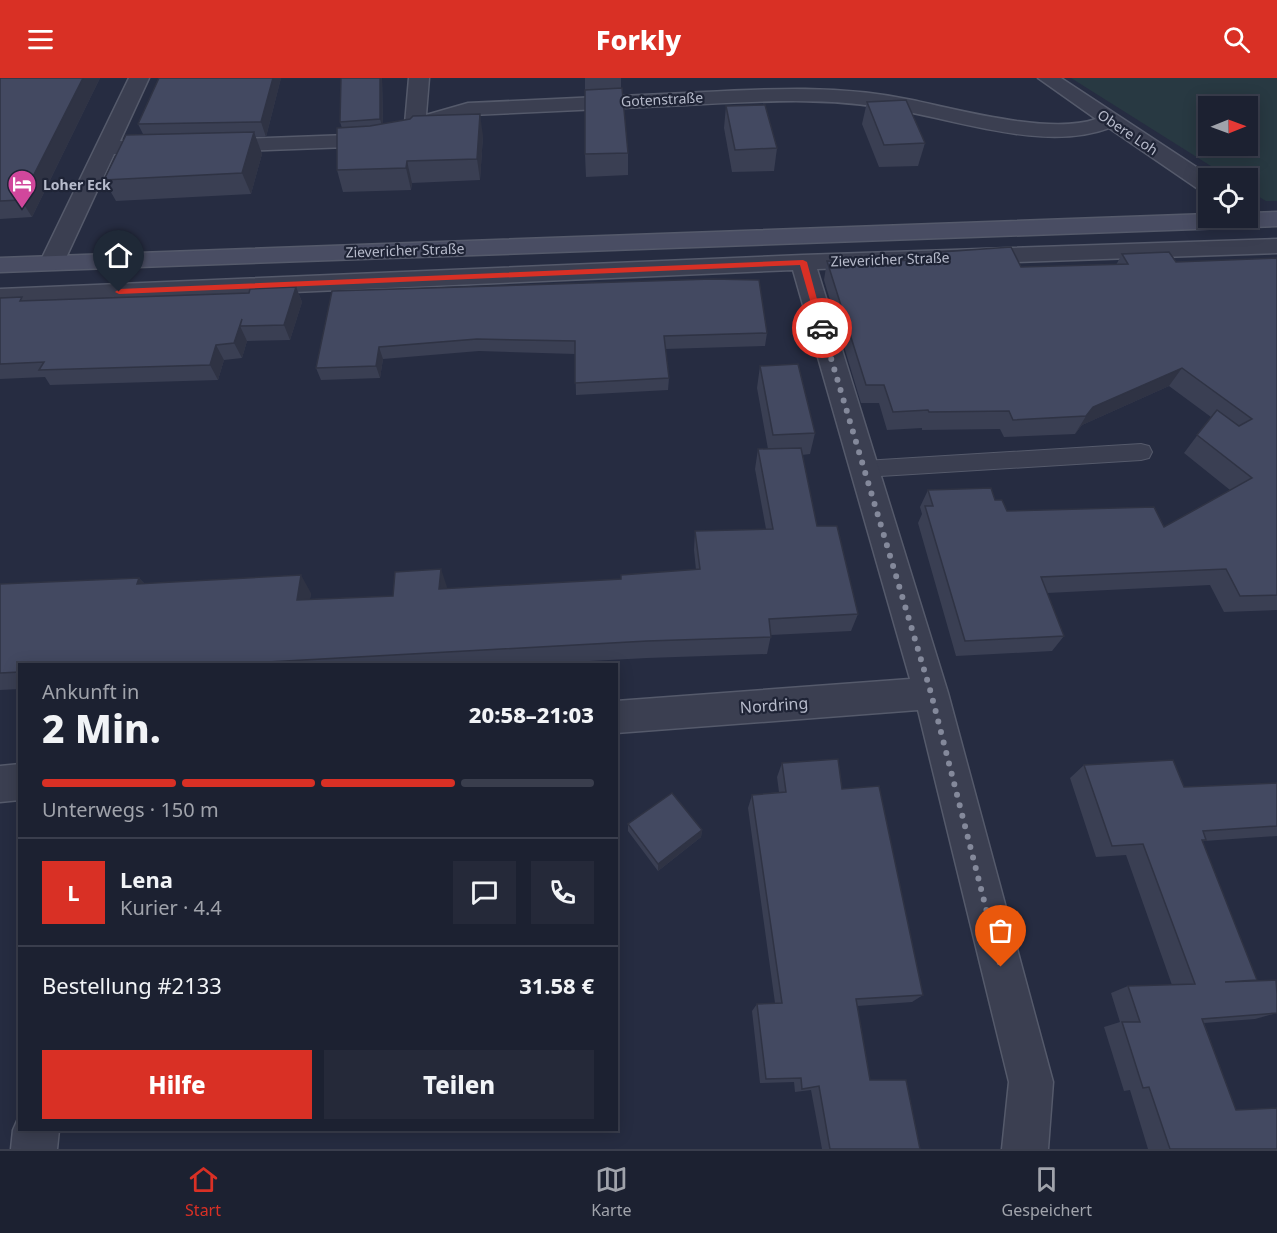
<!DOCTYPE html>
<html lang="de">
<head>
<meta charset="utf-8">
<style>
	:root { --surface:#1c2131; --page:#252939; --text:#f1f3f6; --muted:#a0a3ab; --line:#3a3e4d; --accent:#d93025 }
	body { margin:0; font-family:"Noto Sans",sans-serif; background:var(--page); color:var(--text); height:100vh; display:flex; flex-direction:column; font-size:22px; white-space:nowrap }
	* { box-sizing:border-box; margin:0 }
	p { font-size:20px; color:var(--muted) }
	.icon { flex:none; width:33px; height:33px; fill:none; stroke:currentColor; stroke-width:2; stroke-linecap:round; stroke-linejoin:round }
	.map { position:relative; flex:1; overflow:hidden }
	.side { position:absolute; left:18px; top:585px; width:600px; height:468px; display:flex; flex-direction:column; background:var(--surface); border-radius:0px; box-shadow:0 3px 15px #0003,0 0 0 2px var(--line) }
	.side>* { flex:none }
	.needle { width:39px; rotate:89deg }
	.controls { position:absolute; left:1198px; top:18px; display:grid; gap:12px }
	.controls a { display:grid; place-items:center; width:60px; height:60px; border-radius:0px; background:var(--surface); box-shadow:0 3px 15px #0003,0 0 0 2px var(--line); font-size:30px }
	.pin { position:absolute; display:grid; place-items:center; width:51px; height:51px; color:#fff; margin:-62px -26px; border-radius:50% 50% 50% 0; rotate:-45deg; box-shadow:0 0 6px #0007 }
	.pin .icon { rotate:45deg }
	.courier { position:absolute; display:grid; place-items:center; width:60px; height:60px; margin:-30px; border:4px solid #d93025; border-radius:50%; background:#fff; color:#222; box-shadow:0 2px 8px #0007 }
	.overview em { font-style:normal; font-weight:800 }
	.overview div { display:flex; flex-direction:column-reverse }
	.overview { display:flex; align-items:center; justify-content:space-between; height:102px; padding:0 24px }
	h1 { font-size:39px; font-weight:800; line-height:45px }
	.bar { display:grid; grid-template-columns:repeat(4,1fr); gap:9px 6px; align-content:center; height:72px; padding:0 24px }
	.bar i { height:8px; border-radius:4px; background:var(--line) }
	.bar .current { background:var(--accent) }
	.bar p { grid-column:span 4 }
	.line { display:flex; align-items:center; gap:15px; padding:0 24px; border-top:2px solid var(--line) }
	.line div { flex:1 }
	.round { display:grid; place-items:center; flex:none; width:63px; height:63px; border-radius:0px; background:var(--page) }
	.action { display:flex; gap:12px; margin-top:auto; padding:12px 24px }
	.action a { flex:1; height:69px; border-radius:0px; background:var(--accent); color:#fff; font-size:24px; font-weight:800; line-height:69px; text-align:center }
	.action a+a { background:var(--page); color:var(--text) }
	header { display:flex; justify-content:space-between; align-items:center; height:78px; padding:0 24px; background:var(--accent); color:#fff; font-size:27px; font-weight:800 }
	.tab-bar { display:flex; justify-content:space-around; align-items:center; height:84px; border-top:2px solid var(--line); background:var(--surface); font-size:16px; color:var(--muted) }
	.tab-bar a { display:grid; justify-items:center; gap:3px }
	.tab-bar .current { color:var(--accent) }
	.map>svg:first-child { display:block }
	.green { fill:#283942; fill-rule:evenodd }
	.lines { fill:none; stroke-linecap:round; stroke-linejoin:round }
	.lane-casing { stroke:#555a6b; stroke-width:2 }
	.street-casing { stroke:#555a6b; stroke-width:3 }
	.secondary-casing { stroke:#555a6b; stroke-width:3 }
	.lane { fill:#3b3f51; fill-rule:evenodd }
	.street { fill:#3b3f51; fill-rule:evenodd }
	.secondary { fill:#494d63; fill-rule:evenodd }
	.wall { fill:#3a3f53 }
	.shaded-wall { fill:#2f3344 }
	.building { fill:#434961; stroke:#2f3344; stroke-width:1.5 }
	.route { fill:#d93025 }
	.done { stroke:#84899b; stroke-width:6; stroke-dasharray:0 10.8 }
	.labels { text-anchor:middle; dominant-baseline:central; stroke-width:4.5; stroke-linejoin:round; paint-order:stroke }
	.far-street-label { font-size:14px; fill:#b7bbcb; stroke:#1f2436 }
	.far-poi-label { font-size:14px; font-weight:bold; fill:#b7bbcb; stroke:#1f2436; text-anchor:start }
	.street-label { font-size:16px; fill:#b7bbcb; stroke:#1f2436 }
</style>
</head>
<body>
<header><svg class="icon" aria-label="menu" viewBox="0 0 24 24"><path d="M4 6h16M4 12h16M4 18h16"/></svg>Forkly<svg class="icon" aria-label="search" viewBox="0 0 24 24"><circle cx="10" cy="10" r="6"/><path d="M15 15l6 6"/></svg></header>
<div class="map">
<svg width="1277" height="1071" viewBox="0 0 1277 1071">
	<rect width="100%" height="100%" fill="#262c41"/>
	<path class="green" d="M1071,0H1277V123H1266L1248,112V100H1230ZM1209,28H1248V68H1209Z"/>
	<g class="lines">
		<g class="lane-casing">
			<polygon id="lane" points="1141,366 1149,368 1152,374 1149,380 1141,382 864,399 856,397 853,391 856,385 864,383"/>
		</g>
		<g class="street-casing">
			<g id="street">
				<polygon points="129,0 149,0 120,63 171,64 174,69 171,74 163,75 114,76 64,184 61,189 52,191 43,189 40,184"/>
				<path d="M409,0H429L426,37L468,25C541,22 613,18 686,15C763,11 836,6 912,22C959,32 1051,57 1096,41L1038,0H1061L1213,100H1209V115L1201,113L1109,50C1051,72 972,47 913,35C837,18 764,23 687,27C615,30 542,34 470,37L422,51L414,60L375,68L215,74L207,73L204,68L207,63L215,62L375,56L400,51L405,46Z"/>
				<polygon points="1277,161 1277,175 817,191 948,615 1053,1004 1048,1071 1002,1071 1009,1004 918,632 616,655 616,623 910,601 793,192 0,227 0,211 803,177"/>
				<polygon points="20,686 20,722 0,724 0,688"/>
				<polygon points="20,1036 20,1052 59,1052 57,1071 11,1071 13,1052"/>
			</g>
		</g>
		<g class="secondary-casing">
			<polygon id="secondary" points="1277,134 1277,148 0,194 0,180 1209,136 1209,140 1248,140 1248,135"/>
		</g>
		<use href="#lane" class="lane"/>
		<use href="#street" class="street"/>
		<use href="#secondary" class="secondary"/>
	</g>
	<g class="wall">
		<polygon points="0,0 100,0 32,139 0,141"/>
		<polygon points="159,0 281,0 266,59 255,59 262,76 251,116 116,123 104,102 143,56 138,46"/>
		<polygon points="341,0 382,0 383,46 483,58 480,102 412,105 411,112 343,114 337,92 342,50 340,44"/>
		<polygon points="585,0 621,0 621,10 628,75 628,97 586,99 585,76"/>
		<polygon points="867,24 925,65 918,88 879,89 862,46"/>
		<polygon points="726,28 777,70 774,93 732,94 724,50"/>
		<polygon points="941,174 1021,189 1116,187 1122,176 1176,184 1277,180 1277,532 1224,534 1210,507 1047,515 1064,558 1052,573 956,578 918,445 922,436 920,429 928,412 995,422 1007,433 1164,449 1230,412 1184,375 1211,339 1169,308 1082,347 1075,356 1004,359 1000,351 922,352 922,350 887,352 879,325 861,325 824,202 827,183 864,184 939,181"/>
		<polygon points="296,209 302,224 290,262 247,263 242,280 224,282 218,302 50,307 45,299 0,301 0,220 24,222 249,215"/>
		<polygon points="332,213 767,255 765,268 665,271 669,300 668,312 576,317 575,276 479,273 383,281 380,300 321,302 316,290"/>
		<polygon points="760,288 815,355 810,376 802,377 817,448 858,536 851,553 771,557 767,576 647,580 533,586 20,586 20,611 0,612 0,506 139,500 144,505 311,515 310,521 393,518 447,509 447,511 621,501 696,492 694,472 695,453 766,451 755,391 758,371 768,371 757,310"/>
		<polygon points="782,685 842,711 923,917 912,924 857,928 870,1002 920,1071 822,1071 811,1012 795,1014 794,1004 760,1005 752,933 757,926 775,925 748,730 752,717 779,714 777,699"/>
		<polygon points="1084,687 1184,709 1277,705 1277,758 1204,763 1202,764 1257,902 1277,935 1255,941 1204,945 1236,1032 1277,1071 1148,1071 1130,1012 1124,1013 1104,949 1120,944 1111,915 1128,908 1172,907 1126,777 1096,779 1070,700"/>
		<polygon points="628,746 702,752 701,759 658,793 628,753"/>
	</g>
	<g class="shaded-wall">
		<polygon points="83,0 100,0 32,139 21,122"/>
		<polygon points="273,0 281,0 266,59 261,44"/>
		<polygon points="380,0 382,0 383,52 380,41"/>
		<polygon points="480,36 483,58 480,102 477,81"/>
		<polygon points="254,54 262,76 251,116 242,95"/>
		<polygon points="407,83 412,105 411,112 406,90"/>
		<polygon points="296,209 302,224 290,262 284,247"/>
		<polygon points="242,241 240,248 247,263 242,280 234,265"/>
		<polygon points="216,267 224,282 218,302 210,287"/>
		<polygon points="379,269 383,281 380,300 376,288"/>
		<polygon points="1182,290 1169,308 1082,347 1075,356 1086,338 1093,329"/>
		<polygon points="441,491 447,509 445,529 439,511"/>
		<polygon points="301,497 311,515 307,539 297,522"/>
		<polygon points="139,500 154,517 137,506"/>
		<polygon points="702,752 701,759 658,793 658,786"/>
	</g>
	<g class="building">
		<polygon points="0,0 83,0 21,122 0,123"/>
		<polygon points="159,0 273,0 261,44 138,46"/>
		<polygon points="341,0 380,0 380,41 340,44"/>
		<polygon points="622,10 628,75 585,76 585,12"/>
		<polygon points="906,22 925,65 884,67 867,24"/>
		<polygon points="765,27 777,70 735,72 726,28"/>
		<polygon points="480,36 477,81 407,83 406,90 337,92 337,50 370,48 410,41 413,38"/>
		<polygon points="254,54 242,95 104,102 126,57"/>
		<polygon points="1011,169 1021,189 1128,186 1122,176 1169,174 1176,184 1277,180 1277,517 1240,518 1226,491 1041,499 1064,558 965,563 925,428 933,428 928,412 991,410 995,422 1002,422 1007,433 1154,429 1164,449 1252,400 1197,357 1217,332 1239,348 1252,341 1182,290 1093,329 1086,338 1013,342 1009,333 929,334 928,332 893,334 884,307 866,307 827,183 864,184 944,181 941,174"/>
		<polygon points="712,201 759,202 767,255 664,258 669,300 575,305 575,263 477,261 379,269 376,288 316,290 332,213"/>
		<polygon points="296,209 284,247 240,248 242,241 234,265 216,267 210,287 39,292 44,284 0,286 0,220 22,219 20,223 249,215 250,211"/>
		<polygon points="798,286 815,355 773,357 760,288"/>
		<polygon points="801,370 817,448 837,448 858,536 769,541 771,559 647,563 231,586 20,586 20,594 0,595 0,506 139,500 137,506 301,497 297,522 393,518 395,494 441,491 439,511 621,501 621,497 700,491 695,453 773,451 758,371"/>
		<polygon points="838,681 842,711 879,708 923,917 856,921 870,1002 906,1002 920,1071 830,1071 819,1008 802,1011 801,1000 766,1001 757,926 782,925 752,717 786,714 782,685"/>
		<polygon points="1173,682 1184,709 1277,705 1277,748 1203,753 1206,762 1202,762 1257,902 1225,904 1276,902 1277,916 1277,935 1202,941 1236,1032 1277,1030 1277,1071 1170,1071 1149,1009 1143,1010 1122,944 1140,944 1128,908 1195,906 1143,766 1112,768 1084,687"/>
		<polygon points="672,715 702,752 658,786 628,746"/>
	</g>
	<polygon class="route" points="803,182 807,184 825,251 818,250 800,187 119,216 115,214 119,211"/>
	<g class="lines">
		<polyline class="done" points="822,250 931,615 1001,889"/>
	</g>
	<defs>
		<g id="hotel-pin" transform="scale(1.5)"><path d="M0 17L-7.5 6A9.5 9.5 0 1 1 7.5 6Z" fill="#d1479c" stroke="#1f2436"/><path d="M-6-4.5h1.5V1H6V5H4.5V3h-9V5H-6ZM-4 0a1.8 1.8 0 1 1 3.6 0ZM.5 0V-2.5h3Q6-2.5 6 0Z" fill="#fff"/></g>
	</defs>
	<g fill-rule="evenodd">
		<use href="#hotel-pin" x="22" y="106"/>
	</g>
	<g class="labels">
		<g class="far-street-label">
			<text transform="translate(662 21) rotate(-3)">Gotenstraße</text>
			<text transform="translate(1128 54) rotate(34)">Obere Loh</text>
			<text transform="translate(405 172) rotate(-2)">Zievericher Straße</text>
			<text transform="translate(890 181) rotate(-2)">Zievericher Straße</text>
		</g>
		<g class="far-poi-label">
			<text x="43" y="106">Loher Eck</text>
		</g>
		<g class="street-label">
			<text transform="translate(774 627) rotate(-4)">Nordring</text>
		</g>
	</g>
</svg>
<div class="controls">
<a><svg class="needle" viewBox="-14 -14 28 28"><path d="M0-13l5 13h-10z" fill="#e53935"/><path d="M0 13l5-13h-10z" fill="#a0a3ab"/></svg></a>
<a><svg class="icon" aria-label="locate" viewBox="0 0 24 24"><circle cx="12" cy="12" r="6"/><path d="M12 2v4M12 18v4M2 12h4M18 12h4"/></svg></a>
</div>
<div class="pin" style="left:1001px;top:889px;background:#ea580c"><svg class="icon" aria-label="bag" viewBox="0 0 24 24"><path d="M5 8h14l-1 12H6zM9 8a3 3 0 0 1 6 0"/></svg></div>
<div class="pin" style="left:119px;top:214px;background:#1f2937"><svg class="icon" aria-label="home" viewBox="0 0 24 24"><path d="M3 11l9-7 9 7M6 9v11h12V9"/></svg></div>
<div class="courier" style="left:822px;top:250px"><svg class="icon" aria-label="car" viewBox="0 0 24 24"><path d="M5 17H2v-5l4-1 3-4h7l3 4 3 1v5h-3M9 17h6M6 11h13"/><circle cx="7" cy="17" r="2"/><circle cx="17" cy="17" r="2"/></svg></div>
<section class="side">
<div class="overview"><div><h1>2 Min.</h1><p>Ankunft in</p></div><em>20:58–21:03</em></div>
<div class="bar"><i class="current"></i><i class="current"></i><i class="current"></i><i></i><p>Unterwegs · 150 m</p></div>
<div class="line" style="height:108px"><b class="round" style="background:var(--accent);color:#fff">L</b><div><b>Lena</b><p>Kurier · 4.4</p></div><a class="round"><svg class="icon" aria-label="chat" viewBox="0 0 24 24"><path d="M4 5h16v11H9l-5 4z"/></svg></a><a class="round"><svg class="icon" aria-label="phone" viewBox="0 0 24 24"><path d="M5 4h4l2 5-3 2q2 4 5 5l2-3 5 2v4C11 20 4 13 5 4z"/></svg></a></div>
<div class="line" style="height:78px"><div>Bestellung #2133</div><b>31.58 €</b></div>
<div class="action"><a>Hilfe</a><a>Teilen</a></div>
</section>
</div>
<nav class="tab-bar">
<a class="current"><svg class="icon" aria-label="home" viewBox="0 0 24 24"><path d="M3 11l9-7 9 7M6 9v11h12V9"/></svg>Start</a>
<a><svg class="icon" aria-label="map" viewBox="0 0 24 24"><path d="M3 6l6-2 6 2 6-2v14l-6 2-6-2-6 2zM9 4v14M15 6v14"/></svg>Karte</a>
<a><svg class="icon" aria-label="saved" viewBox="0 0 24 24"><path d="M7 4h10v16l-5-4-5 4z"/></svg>Gespeichert</a>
</nav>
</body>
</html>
